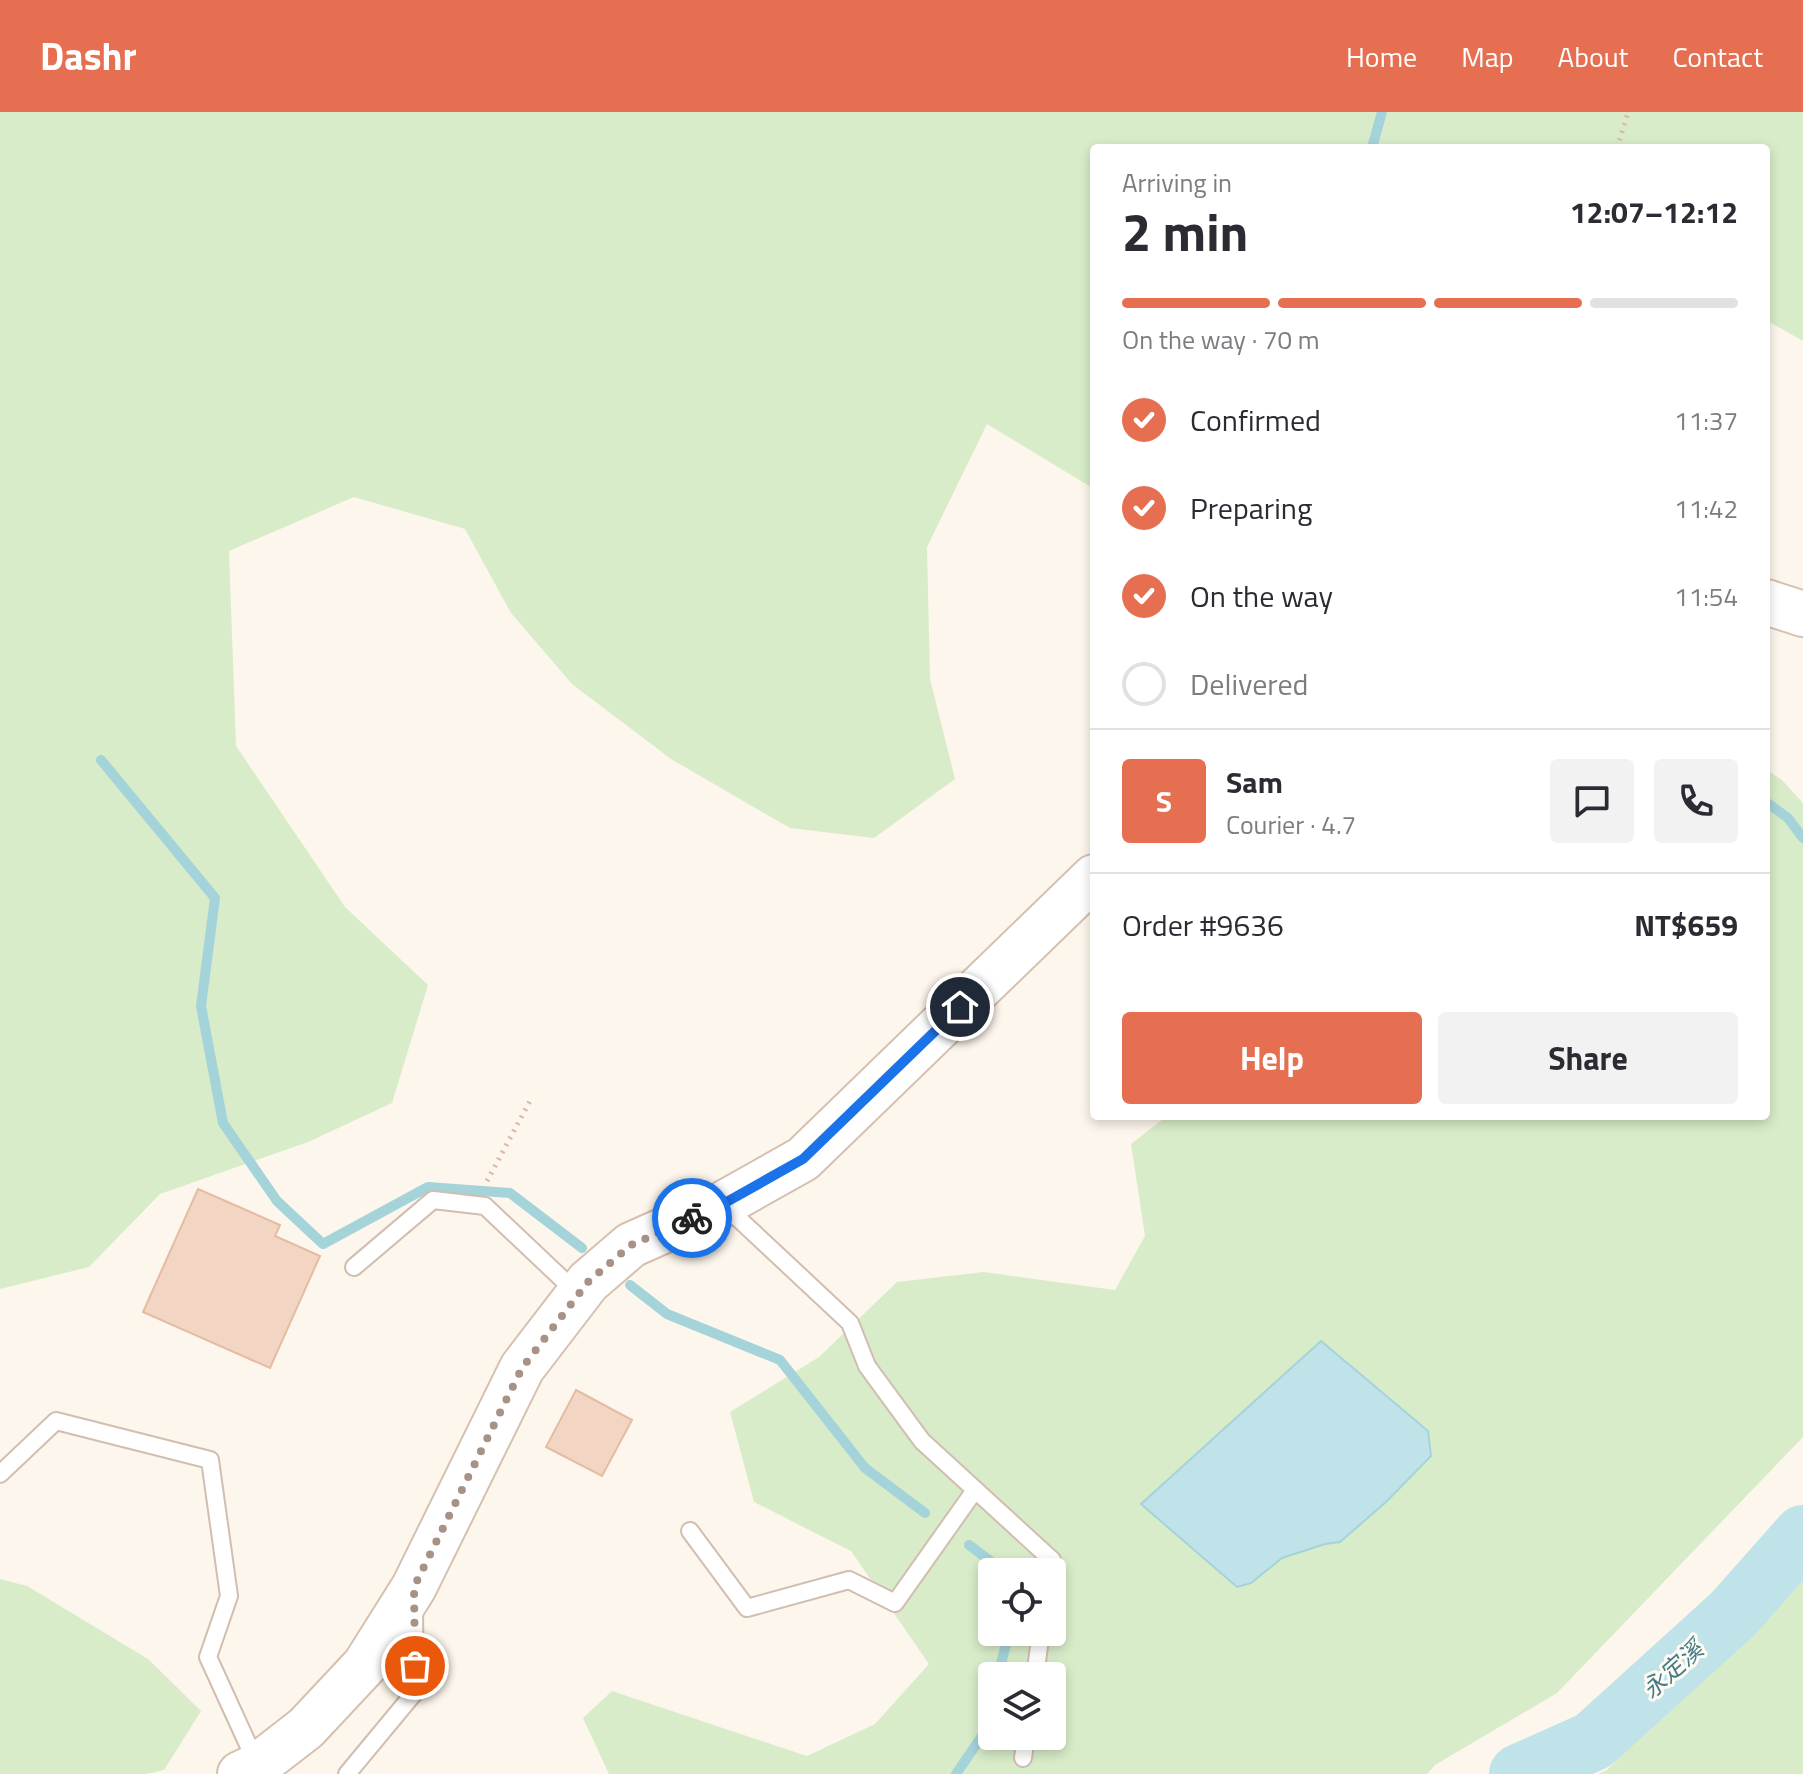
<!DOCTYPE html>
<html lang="en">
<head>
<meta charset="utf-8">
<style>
	:root { --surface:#fff; --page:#f2f2f3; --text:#2b2b33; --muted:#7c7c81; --line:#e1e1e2; --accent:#e76f51 }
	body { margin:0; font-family:"Titillium Web","Noto Sans TC",sans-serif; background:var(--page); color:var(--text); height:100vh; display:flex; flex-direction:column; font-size:30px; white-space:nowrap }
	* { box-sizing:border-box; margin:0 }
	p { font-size:26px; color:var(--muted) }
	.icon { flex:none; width:44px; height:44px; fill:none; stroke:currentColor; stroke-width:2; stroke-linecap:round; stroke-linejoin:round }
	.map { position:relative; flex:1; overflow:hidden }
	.details { position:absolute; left:1090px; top:32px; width:680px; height:976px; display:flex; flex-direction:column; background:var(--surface); border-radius:8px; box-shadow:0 4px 12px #0003 }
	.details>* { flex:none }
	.buttons { position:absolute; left:978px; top:1446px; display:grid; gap:16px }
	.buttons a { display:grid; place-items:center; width:88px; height:88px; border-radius:8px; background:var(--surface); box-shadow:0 4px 12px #0003; font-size:40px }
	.pin { position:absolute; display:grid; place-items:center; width:68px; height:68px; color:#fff; margin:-34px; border:4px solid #fff; border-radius:50%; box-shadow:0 2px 8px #0007 }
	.courier { position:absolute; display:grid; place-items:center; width:80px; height:80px; margin:-40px; border:6px solid #1a73e8; border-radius:50%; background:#fff; color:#222; box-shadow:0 2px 10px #0007 }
	.head em { font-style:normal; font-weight:700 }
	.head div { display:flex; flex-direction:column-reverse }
	.head { display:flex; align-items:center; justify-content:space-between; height:136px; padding:0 32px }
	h1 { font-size:52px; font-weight:700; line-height:60px }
	.bar { display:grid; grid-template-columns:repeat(4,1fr); gap:12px 8px; align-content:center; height:96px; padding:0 32px }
	.bar i { height:10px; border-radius:6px; background:var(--line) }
	.bar .selected { background:var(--accent) }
	.bar p { grid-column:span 4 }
	.line { display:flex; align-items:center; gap:20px; padding:0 32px; border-top:2px solid var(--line) }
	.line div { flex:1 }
	.round { display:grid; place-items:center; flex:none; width:84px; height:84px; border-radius:8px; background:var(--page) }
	ol { padding:0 32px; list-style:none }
	li { display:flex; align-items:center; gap:24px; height:88px }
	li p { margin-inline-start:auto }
	li .icon { padding:8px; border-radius:50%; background:var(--accent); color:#fff; stroke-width:4 }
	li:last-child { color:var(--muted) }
	li i { width:44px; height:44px; border:4px solid var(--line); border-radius:50% }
	.action { display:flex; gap:16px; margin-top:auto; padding:16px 32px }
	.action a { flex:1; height:92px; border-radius:8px; background:var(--accent); color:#fff; font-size:32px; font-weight:700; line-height:92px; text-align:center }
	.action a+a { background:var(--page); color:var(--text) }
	header { display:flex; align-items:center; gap:48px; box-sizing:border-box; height:112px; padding:0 40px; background:var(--accent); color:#fff }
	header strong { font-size:38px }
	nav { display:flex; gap:44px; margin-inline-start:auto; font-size:28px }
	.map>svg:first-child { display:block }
	.green { fill:#d8ecc9; fill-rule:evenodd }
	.water { fill:#bfe3e8; stroke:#a5d3da; stroke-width:2 }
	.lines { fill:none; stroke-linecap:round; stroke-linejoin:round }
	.stream { stroke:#a5d3da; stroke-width:10 }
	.river { stroke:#bfe3e8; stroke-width:60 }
	.building { fill:#f3d5c3; stroke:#e6bba3; stroke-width:2 }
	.lane-casing { stroke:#d1beb0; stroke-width:20 }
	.secondary-casing { stroke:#d6c0b0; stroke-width:48 }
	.path { stroke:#d9b8a5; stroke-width:5; stroke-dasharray:2 6; stroke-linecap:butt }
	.lane { stroke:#fff; stroke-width:16 }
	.secondary { stroke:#fff; stroke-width:44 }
	.done { stroke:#a89285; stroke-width:8; stroke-dasharray:0 14.4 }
	.route { stroke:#1a73e8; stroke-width:10 }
	.labels { text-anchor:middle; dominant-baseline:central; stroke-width:6; stroke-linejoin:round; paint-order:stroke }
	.water-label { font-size:24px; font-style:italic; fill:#437c86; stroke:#fffaf3 }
</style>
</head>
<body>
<header>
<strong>Dashr</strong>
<nav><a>Home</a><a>Map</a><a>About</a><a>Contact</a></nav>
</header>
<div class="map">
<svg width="1803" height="1662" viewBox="0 0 1803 1662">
	<rect width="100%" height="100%" fill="#fdf6ec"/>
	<g class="green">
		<polygon points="0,0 1803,0 1803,229 1766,208 1766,36 1094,36 1094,377 987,312 927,435 930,567 955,667 874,726 790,716 671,647 572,572 511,501 465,417 354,385 229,439 236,634 345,795 428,873 392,991 308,1030 160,1082 89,1155 0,1177"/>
		<path d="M1766,657L1782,668L1803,691V1325L1557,1581L1435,1653L1427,1662H609L583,1606L612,1579L807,1644L875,1612L929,1552L851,1439L754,1390L730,1300L819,1245L897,1170L984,1160L1115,1178L1145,1124L1131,1032L1167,1004H1766ZM992,1460H1052V1520H992ZM992,1564H1052V1624H992Z"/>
		<polygon points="1803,1458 1803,1662 1598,1662 1607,1658"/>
		<polygon points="0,1467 27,1474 148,1547 201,1599 164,1658 146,1662 0,1662"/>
	</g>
	<polygon class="water" points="1321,1229 1428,1319 1431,1344 1386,1390 1340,1430 1325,1432 1282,1446 1251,1471 1237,1475 1141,1392"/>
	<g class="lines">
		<g class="stream">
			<polyline points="1372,36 1382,0"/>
			<polyline points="101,648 215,786 201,894 223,1011 277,1089 323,1132 428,1075 510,1081 582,1136"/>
			<polyline points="1766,690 1788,706 1803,726"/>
			<polyline points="630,1173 667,1202 780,1248 865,1356 925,1401"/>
			<polyline points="969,1433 1005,1460"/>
			<polyline points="998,1564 1009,1520"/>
			<polyline points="956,1662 984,1621 992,1588"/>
		</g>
		<polyline class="river" points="1519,1662 1593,1629 1733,1502 1803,1423"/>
	</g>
	<g class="building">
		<polygon points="198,1077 280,1113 275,1124 320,1144 270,1256 143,1200"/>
		<polygon points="576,1278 632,1308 602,1364 546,1335"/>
	</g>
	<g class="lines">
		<g class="lane-casing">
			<g id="lane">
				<polyline points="725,1094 850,1211 867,1254 922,1329 1052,1448 1050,1460"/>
				<polyline points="354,1155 433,1088 485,1094 577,1181"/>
				<polyline points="0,1362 56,1309 210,1348 229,1484 208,1545 256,1650"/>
				<polyline points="690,1419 747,1496 849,1468 895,1491 975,1378"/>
				<polyline points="1035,1564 1041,1520"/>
				<polyline points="1023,1646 1026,1624"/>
				<polyline points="347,1662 415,1580 414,1497"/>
			</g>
		</g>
		<g class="secondary-casing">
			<g id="secondary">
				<polyline points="1766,490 1803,502"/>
				<polyline points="240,1662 257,1654 306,1616 365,1553 414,1475 522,1256 588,1170 631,1133 723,1092 803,1047 1094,765"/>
			</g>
		</g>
		<g class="path">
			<polyline points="1617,36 1628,0"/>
			<polyline points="487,1069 530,989"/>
		</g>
		<use href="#lane" class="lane"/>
		<use href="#secondary" class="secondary"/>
	</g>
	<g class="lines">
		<polyline class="done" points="415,1554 414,1475 522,1256 588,1170 631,1133 692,1106"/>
		<polyline class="route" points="692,1106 723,1092 803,1047 960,895"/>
	</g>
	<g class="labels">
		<g class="water-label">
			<text transform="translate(1672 1557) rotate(-42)">永定溪</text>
		</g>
	</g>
</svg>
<div class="buttons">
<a><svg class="icon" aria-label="locate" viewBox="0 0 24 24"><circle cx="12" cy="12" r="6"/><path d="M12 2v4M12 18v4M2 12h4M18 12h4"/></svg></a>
<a><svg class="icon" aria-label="layers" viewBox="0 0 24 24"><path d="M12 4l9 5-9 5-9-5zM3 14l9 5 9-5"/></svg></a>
</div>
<div class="pin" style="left:415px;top:1554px;background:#ea580c"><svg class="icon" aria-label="bag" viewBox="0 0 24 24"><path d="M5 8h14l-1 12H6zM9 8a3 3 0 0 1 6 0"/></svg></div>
<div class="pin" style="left:960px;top:895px;background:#1f2937"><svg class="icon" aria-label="home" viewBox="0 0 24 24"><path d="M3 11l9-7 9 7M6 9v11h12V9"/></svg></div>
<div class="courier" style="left:692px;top:1106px"><svg class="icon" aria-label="bike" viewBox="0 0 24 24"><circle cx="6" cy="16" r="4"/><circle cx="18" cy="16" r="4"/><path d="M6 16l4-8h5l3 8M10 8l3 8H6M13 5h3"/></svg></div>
<section class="details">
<div class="head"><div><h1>2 min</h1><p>Arriving in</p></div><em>12:07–12:12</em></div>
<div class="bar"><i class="selected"></i><i class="selected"></i><i class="selected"></i><i></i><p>On the way · 70 m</p></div>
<ol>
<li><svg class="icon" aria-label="check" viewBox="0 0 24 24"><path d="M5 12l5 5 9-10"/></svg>Confirmed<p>11:37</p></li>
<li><svg class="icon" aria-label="check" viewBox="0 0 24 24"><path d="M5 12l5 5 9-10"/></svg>Preparing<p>11:42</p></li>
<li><svg class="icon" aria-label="check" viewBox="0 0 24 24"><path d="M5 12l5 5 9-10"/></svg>On the way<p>11:54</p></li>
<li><i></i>Delivered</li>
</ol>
<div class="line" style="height:144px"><b class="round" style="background:var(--accent);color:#fff">S</b><div><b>Sam</b><p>Courier · 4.7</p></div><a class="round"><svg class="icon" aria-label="chat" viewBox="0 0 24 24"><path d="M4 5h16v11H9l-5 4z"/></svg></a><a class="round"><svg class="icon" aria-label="phone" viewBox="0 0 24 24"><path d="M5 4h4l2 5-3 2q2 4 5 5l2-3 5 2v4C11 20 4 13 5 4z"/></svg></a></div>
<div class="line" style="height:104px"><div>Order #9636</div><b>NT$659</b></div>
<div class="action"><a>Help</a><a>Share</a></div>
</section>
</div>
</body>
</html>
